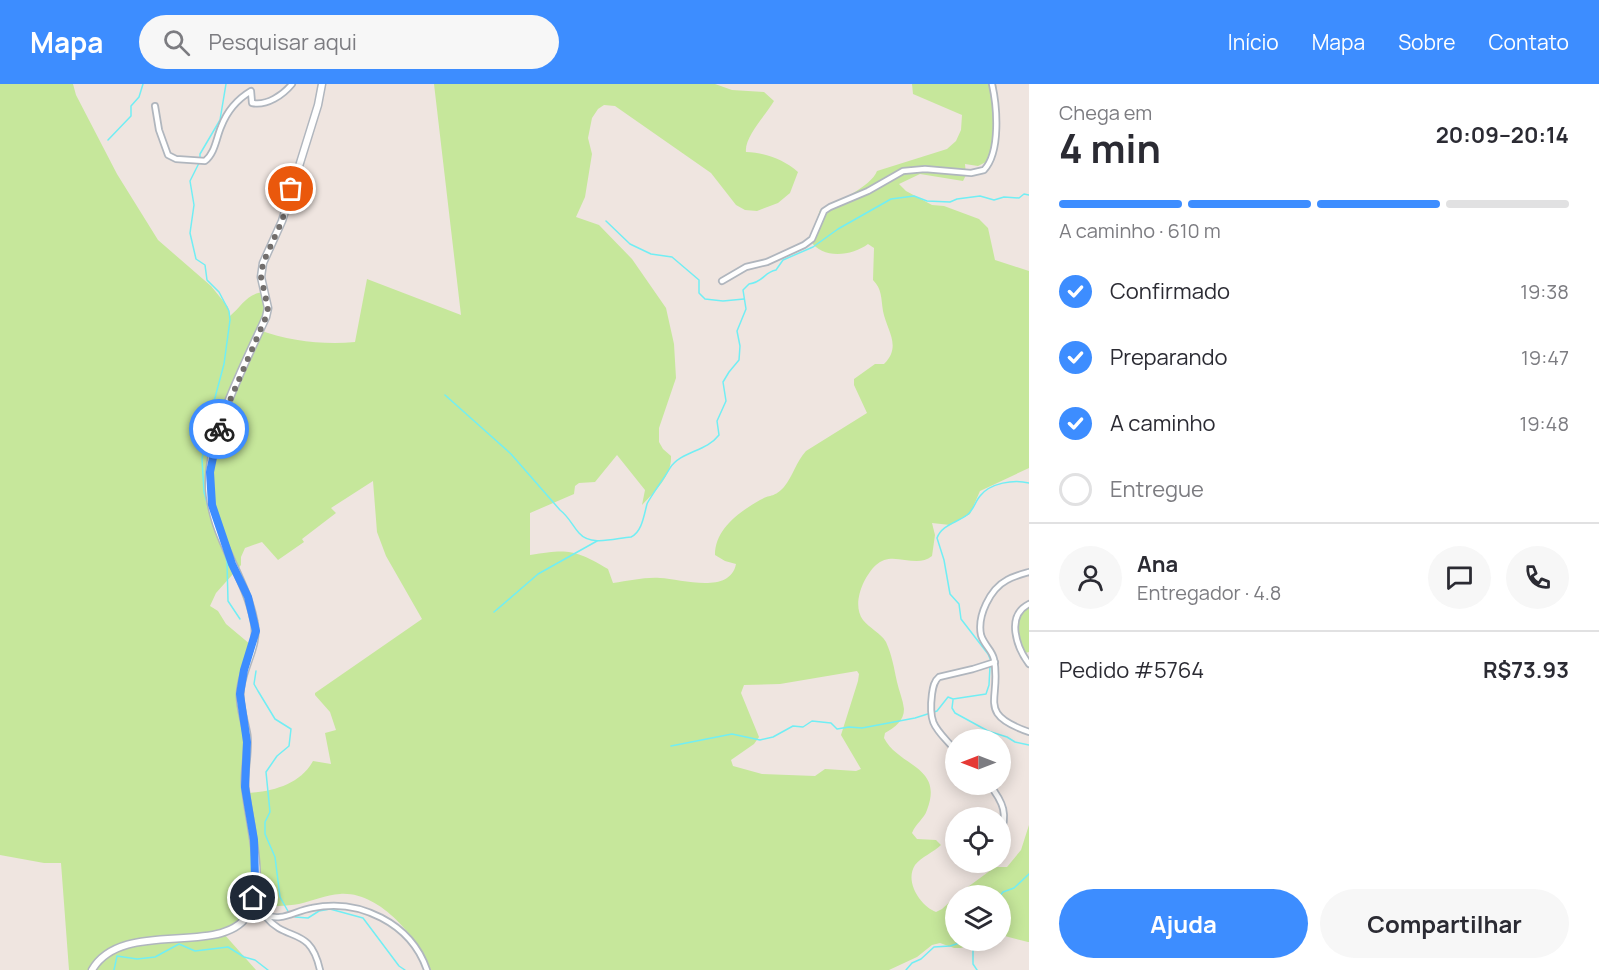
<!DOCTYPE html>
<html lang="pt">
<head>
<meta charset="utf-8">
<style>
	:root { --surface:#fff; --page:#f7f7f7; --text:#2b2b33; --muted:#7c7c81; --line:#e1e1e2; --accent:#3d8dff }
	body { margin:0; font-family:Manrope,sans-serif; background:var(--page); color:var(--text); height:100vh; display:flex; flex-direction:column; font-size:22px; white-space:nowrap }
	* { box-sizing:border-box; margin:0 }
	p { font-size:20px; color:var(--muted) }
	.icon { flex:none; width:33px; height:33px; fill:none; stroke:currentColor; stroke-width:2; stroke-linecap:round; stroke-linejoin:round }
	.map { position:relative; flex:1; overflow:hidden }
	.details { display:flex; flex-direction:column; background:var(--surface); width:570px }
	.details>* { flex:none }
	.needle { width:39px; rotate:270deg }
	.controls { position:absolute; left:945px; top:645px; display:grid; gap:12px }
	.controls a { display:grid; place-items:center; width:66px; height:66px; border-radius:50%; background:var(--surface); box-shadow:0 3px 15px #0003; font-size:30px }
	.pin { position:absolute; display:grid; place-items:center; width:51px; height:51px; color:#fff; margin:-26px; border:3px solid #fff; border-radius:50%; box-shadow:0 2px 6px #0007 }
	.courier { position:absolute; display:grid; place-items:center; width:60px; height:60px; margin:-30px; border:4px solid #3d8dff; border-radius:50%; background:#fff; color:#222; box-shadow:0 2px 8px #0007 }
	.head em { font-style:normal; font-weight:700 }
	.head div { display:flex; flex-direction:column-reverse }
	.head { display:flex; align-items:center; justify-content:space-between; height:102px; padding:0 30px }
	h1 { font-size:39px; font-weight:700; line-height:45px }
	.bar { display:grid; grid-template-columns:repeat(4,1fr); gap:9px 6px; align-content:center; height:72px; padding:0 30px }
	.bar i { height:8px; border-radius:4px; background:var(--line) }
	.bar .selected { background:var(--accent) }
	.bar p { grid-column:span 4 }
	.line { display:flex; align-items:center; gap:15px; padding:0 30px; border-top:2px solid var(--line) }
	.line div { flex:1 }
	.round { display:grid; place-items:center; flex:none; width:63px; height:63px; border-radius:32px; background:var(--page) }
	ol { padding:0 30px; list-style:none }
	li { display:flex; align-items:center; gap:18px; height:66px }
	li p { margin-inline-start:auto }
	li .icon { padding:6px; border-radius:50%; background:var(--accent); color:#fff; stroke-width:4 }
	li:last-child { color:var(--muted) }
	li i { width:33px; height:33px; border:3px solid var(--line); border-radius:50% }
	.button { display:flex; gap:12px; margin-top:auto; padding:12px 30px }
	.button a { flex:1; height:69px; border-radius:36px; background:var(--accent); color:#fff; font-size:24px; font-weight:700; line-height:69px; text-align:center }
	.button a+a { background:var(--page); color:var(--text) }
	header { display:flex; align-items:center; gap:36px; box-sizing:border-box; height:84px; padding:0 30px; background:var(--accent); color:#fff }
	header strong { font-size:28px }
	nav { display:flex; gap:33px; margin-inline-start:auto; font-size:21px }
	.search { width:420px; height:54px; background:var(--page); display:flex; align-items:center; gap:15px; box-sizing:border-box; padding:0 21px; border-radius:33px; color:var(--muted); font-size:22px }
	main { display:flex; flex:1; min-height:0 }
	.map>svg:first-child { display:block }
	.green { fill:#c6e79b; fill-rule:evenodd }
	.lines { fill:none; stroke-linecap:round; stroke-linejoin:round }
	.stream { stroke:#71eef4; stroke-width:1.5 }
	.street-casing { stroke:#b0b6be; stroke-width:8 }
	.secondary-casing { stroke:#b0b6be; stroke-width:9 }
	.street { stroke:#fff; stroke-width:4.5 }
	.secondary { stroke:#fff; stroke-width:6 }
	.done { stroke:#726e6c; stroke-width:6; stroke-dasharray:0 10.8 }
	.route { stroke:#3d8dff; stroke-width:8 }
</style>
</head>
<body>
<header>
<strong>Mapa</strong>
<div class="search"><svg class="icon" aria-label="search" viewBox="0 0 24 24"><circle cx="10" cy="10" r="6"/><path d="M15 15l6 6"/></svg>Pesquisar aqui</div>
<nav><a>Início</a><a>Mapa</a><a>Sobre</a><a>Contato</a></nav>
</header>
<main>
<div class="map">
<svg width="1029" height="886" viewBox="0 0 1029 886">
	<rect width="100%" height="100%" fill="#efe5e0"/>
	<g class="green">
		<path d="M0,0H73L76,11L117,90L158,156L211,202L228,223L230,232C242,222 247,209 265,208L267,217L259,246C289,257 324,261 355,258L367,195L461,231L434,0H715L732,6L764,8L774,17C766,31 744,53 746,68C766,69 783,75 798,88L790,109L778,119L757,127L745,126L736,121L711,89L615,22L604,21L598,25L592,34L588,54L592,70L585,113L576,133L599,141L632,175L666,224L674,260L676,294L659,344V358L663,365L671,372C672,392 655,407 642,421L645,406L617,371L595,398L579,399L575,402L574,410L530,429V471C568,465 574,465 608,485L613,499C629,497 644,493 660,494C681,495 730,511 736,480L725,477L715,471C715,445 739,428 760,416C770,410 774,414 784,403C793,392 796,378 806,367L867,329L854,301V295L875,280H884C902,262 887,247 883,227C881,214 882,205 873,196L874,164L868,160C852,172 822,176 810,156L820,126C836,118 871,103 877,87L947,65L956,57L961,46L962,31L913,10L912,0H996L999,23L990,76L978,82L965,80L966,91L963,97L920,90L899,100L906,107L932,121L944,122L979,135L988,144L995,176L1029,187V384L980,407L970,430L950,441L932,439L935,451L932,472C915,486 893,465 876,481C864,492 851,520 863,536C869,544 881,549 886,558C892,571 894,584 897,598C899,607 903,616 904,625C904,637 895,643 885,649L884,654C899,683 944,682 927,726C924,735 916,739 912,749L917,755L936,756L941,761C934,768 921,773 915,781C904,798 921,822 936,828L942,825L955,813L956,856L979,857L961,864H954L940,859L932,861L917,873L889,886H431C417,853 379,807 340,810C326,811 312,817 299,820C286,823 270,820 258,826C246,832 236,843 224,850L256,886H69L61,779H44L0,771ZM373,397L377,448L386,472L422,535L315,609V611L330,628L336,646L325,649L331,680L313,677C300,701 271,708 246,709L244,702L249,643L242,600L251,561L226,540L218,527L210,522L216,509L241,481V473L245,464L262,458L278,476L304,458L302,455L336,429L331,424ZM857,587L859,590L858,597L841,651L861,685L856,687L825,685L815,692L762,690L733,682L731,676L754,660L759,653L741,609L744,601L780,600Z"/>
		<path d="M1029,517V568L1025,569C1016,552 1015,531 1029,517Z"/>
		<polygon points="1029,741 1029,858 1028,858 1001,851 1000,812 957,811 995,783 1007,783 1021,766"/>
	</g>
	<g class="lines">
		<g class="stream">
			<polyline points="108,56 131,32 131,22 139,13 143,0"/>
			<polyline points="200,75 200,70 220,36 226,0"/>
			<polyline points="199,79 190,97 194,121 190,149 196,175 205,181 207,196 219,208 229,227 230,236 224,280 209,336 202,375 204,408 211,433"/>
			<polyline points="606,137 630,160 651,170 672,173 699,196 699,209 705,215 723,217 744,215"/>
			<path d="M445,311L511,370L560,426C569,433 572,441 579,449C591,463 616,454 631,453C642,448 644,431 647,420C650,413 665,393 670,384C681,367 706,368 719,351L717,337L726,317L723,298L729,288L739,276L740,262L737,247L746,225L743,206L749,200C764,198 764,188 776,186L783,176L813,163L838,145L891,115L914,112L927,117L950,118L957,115L980,112L994,116L1004,113L1019,114L1024,110L1029,111"/>
			<polyline points="224,468 227,478 228,517 240,535"/>
			<polyline points="494,528 538,490 597,457"/>
			<path d="M991,577L988,570L961,535L959,520L950,510L944,476L937,454C942,441 956,439 967,431C973,427 975,418 980,412C990,399 1014,395 1029,399"/>
			<polyline points="256,587 254,600 258,607 275,635 291,645 289,662 277,672 266,688 270,728 265,738 265,750 275,773 280,813 289,829"/>
			<polyline points="953,616 952,624 955,629 988,647 1007,653 1015,658 1029,661"/>
			<polyline points="671,662 732,650 760,656 773,653 793,642 803,643 812,637 831,639 837,645 849,643 862,644 915,634 937,627 948,613 953,615 986,610 989,601 990,582"/>
			<polyline points="1000,812 1003,808 1014,804 1029,790"/>
			<polyline points="295,833 308,834 319,827 330,825 363,834 399,882 405,886"/>
			<polyline points="973,856 973,880 977,886"/>
			<polyline points="114,886 117,872 137,875 155,873 179,860 195,867 228,863 244,873 255,876 268,886"/>
			<polyline points="906,886 912,879 921,875 934,863 950,862 969,856"/>
		</g>
		<g class="street-casing">
			<g id="street">
				<path d="M155,22L159,46L168,71L176,75L205,77C215,69 216,55 221,43C227,27 236,16 251,7L252,19C267,22 283,11 292,0"/>
				<path d="M722,197L746,183L767,178L804,161L812,155L824,127L830,123L868,107L903,87L925,85L971,89L984,86C1001,68 997,22 992,0"/>
				<path d="M1029,488C1022,490 1014,492 1007,496C990,505 977,532 981,551C984,561 992,566 994,575C1002,616 975,629 1029,648"/>
				<path d="M1029,520C1005,532 1017,564 1029,580"/>
				<path d="M956,667C936,644 928,642 932,610C933,603 934,597 939,593L973,585L995,578"/>
				<path d="M989,700C1004,719 1008,730 1000,753"/>
				<path d="M256,804L264,830C281,839 294,827 312,824C359,814 411,839 427,886"/>
				<path d="M266,833C287,859 310,841 320,886"/>
			</g>
		</g>
		<g class="secondary-casing">
			<path id="secondary" d="M92,886C123,832 227,876 250,827C266,793 248,737 245,701C244,685 249,668 247,651C245,638 240,625 240,611C240,585 260,563 254,537C245,490 209,449 209,399C209,347 245,280 266,233L268,224L261,193L263,179L282,137L318,21L322,0"/>
		</g>
		<use href="#street" class="street"/>
		<use href="#secondary" class="secondary"/>
	</g>
	<g class="lines">
		<polyline class="done" points="219,345 231,314 266,233 268,224 261,193 263,179 282,137 291,105"/>
		<polyline class="route" points="219,345 210,388 212,421 232,480 248,513 256,547 244,586 240,610 247,658 245,703 254,756 255,795 253,814"/>
	</g>
</svg>
<div class="controls">
<a><svg class="needle" viewBox="-14 -14 28 28"><path d="M0-13l5 13h-10z" fill="#e53935"/><path d="M0 13l5-13h-10z" fill="#7c7c81"/></svg></a>
<a><svg class="icon" aria-label="locate" viewBox="0 0 24 24"><circle cx="12" cy="12" r="6"/><path d="M12 2v4M12 18v4M2 12h4M18 12h4"/></svg></a>
<a><svg class="icon" aria-label="layers" viewBox="0 0 24 24"><path d="M12 4l9 5-9 5-9-5zM3 14l9 5 9-5"/></svg></a>
</div>
<div class="pin" style="left:291px;top:105px;background:#ea580c"><svg class="icon" aria-label="bag" viewBox="0 0 24 24"><path d="M5 8h14l-1 12H6zM9 8a3 3 0 0 1 6 0"/></svg></div>
<div class="pin" style="left:253px;top:814px;background:#1f2937"><svg class="icon" aria-label="home" viewBox="0 0 24 24"><path d="M3 11l9-7 9 7M6 9v11h12V9"/></svg></div>
<div class="courier" style="left:219px;top:345px"><svg class="icon" aria-label="bike" viewBox="0 0 24 24"><circle cx="6" cy="16" r="4"/><circle cx="18" cy="16" r="4"/><path d="M6 16l4-8h5l3 8M10 8l3 8H6M13 5h3"/></svg></div>
</div>
<section class="details">
<div class="head"><div><h1>4 min</h1><p>Chega em</p></div><em>20:09–20:14</em></div>
<div class="bar"><i class="selected"></i><i class="selected"></i><i class="selected"></i><i></i><p>A caminho · 610 m</p></div>
<ol>
<li><svg class="icon" aria-label="check" viewBox="0 0 24 24"><path d="M5 12l5 5 9-10"/></svg>Confirmado<p>19:38</p></li>
<li><svg class="icon" aria-label="check" viewBox="0 0 24 24"><path d="M5 12l5 5 9-10"/></svg>Preparando<p>19:47</p></li>
<li><svg class="icon" aria-label="check" viewBox="0 0 24 24"><path d="M5 12l5 5 9-10"/></svg>A caminho<p>19:48</p></li>
<li><i></i>Entregue</li>
</ol>
<div class="line" style="height:108px"><a class="round"><svg class="icon" aria-label="person" viewBox="0 0 24 24"><circle cx="12" cy="8" r="4"/><path d="M4 21q1-7 8-7t8 7"/></svg></a><div><b>Ana</b><p>Entregador · 4.8</p></div><a class="round"><svg class="icon" aria-label="chat" viewBox="0 0 24 24"><path d="M4 5h16v11H9l-5 4z"/></svg></a><a class="round"><svg class="icon" aria-label="phone" viewBox="0 0 24 24"><path d="M5 4h4l2 5-3 2q2 4 5 5l2-3 5 2v4C11 20 4 13 5 4z"/></svg></a></div>
<div class="line" style="height:78px"><div>Pedido #5764</div><b>R$73.93</b></div>
<div class="button"><a>Ajuda</a><a>Compartilhar</a></div>
</section>
</main>
</body>
</html>
